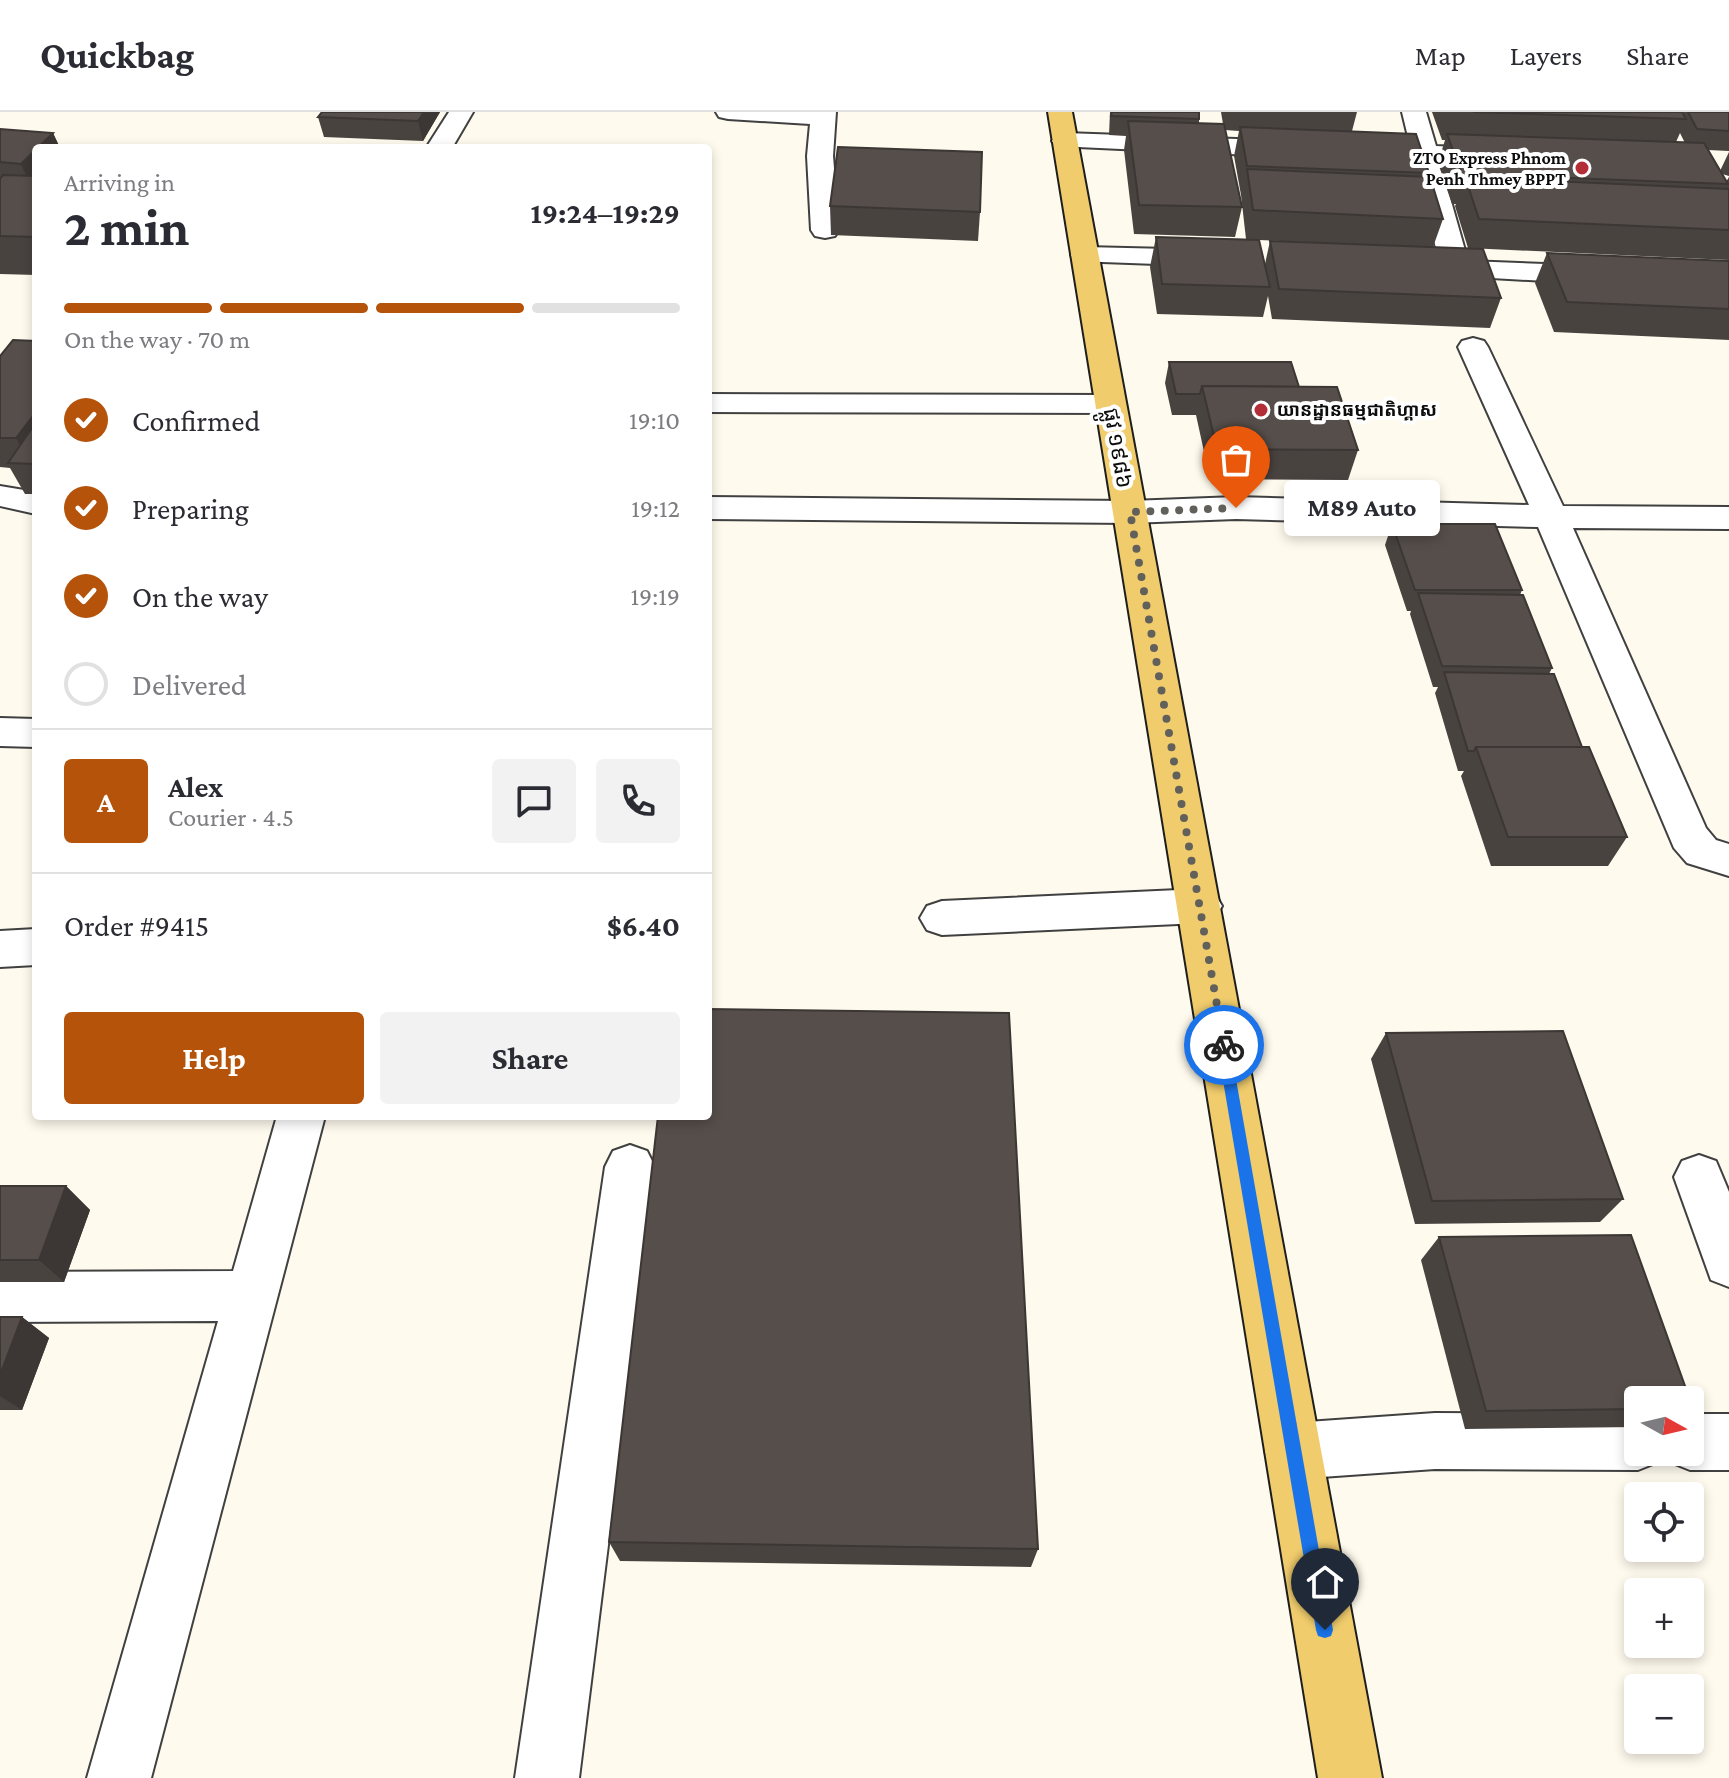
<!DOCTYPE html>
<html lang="en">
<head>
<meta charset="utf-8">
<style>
	:root { --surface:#fff; --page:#f2f2f3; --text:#2b2b33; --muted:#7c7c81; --line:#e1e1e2; --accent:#b45309 }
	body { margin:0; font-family:"Crimson Pro","Noto Sans Khmer",serif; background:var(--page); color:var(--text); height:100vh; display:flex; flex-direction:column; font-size:30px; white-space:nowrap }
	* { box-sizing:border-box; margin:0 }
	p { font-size:26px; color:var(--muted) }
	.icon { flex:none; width:44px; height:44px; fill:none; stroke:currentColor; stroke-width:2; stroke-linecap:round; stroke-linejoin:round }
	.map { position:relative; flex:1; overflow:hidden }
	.details { position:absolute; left:32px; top:32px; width:680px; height:976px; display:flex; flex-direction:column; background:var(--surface); border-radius:8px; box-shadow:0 4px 12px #0003 }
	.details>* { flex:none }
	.needle { width:52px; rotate:98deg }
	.buttons { position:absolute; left:1624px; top:1274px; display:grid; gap:16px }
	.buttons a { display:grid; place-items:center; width:80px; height:80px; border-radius:8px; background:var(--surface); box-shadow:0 4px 12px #0003; font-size:40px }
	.pin { position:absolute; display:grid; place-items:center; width:68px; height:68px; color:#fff; margin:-82px -34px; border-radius:50% 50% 50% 0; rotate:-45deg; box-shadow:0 0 8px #0007 }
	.pin .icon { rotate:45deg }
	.courier { position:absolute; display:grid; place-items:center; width:80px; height:80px; margin:-40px; border:6px solid #1a73e8; border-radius:50%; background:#fff; color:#222; box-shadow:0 2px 10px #0007 }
	.bubble { position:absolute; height:56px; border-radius:8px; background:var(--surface); box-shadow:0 4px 12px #0003; font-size:26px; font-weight:700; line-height:56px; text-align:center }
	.head em { font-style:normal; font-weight:700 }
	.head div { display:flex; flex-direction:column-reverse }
	.head { display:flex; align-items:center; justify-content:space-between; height:136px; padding:0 32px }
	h1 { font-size:52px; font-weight:700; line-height:60px }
	.bar { display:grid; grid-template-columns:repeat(4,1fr); gap:12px 8px; align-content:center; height:96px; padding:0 32px }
	.bar i { height:10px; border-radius:6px; background:var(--line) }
	.bar .selected { background:var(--accent) }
	.bar p { grid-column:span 4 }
	.line { display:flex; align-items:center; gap:20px; padding:0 32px; border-top:2px solid var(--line) }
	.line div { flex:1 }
	.round { display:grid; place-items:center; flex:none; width:84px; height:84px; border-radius:8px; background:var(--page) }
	ol { padding:0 32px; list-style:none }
	li { display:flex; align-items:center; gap:24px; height:88px }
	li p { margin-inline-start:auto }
	li .icon { padding:8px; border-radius:50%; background:var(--accent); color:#fff; stroke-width:4 }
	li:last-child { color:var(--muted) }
	li i { width:44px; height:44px; border:4px solid var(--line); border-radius:50% }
	.button { display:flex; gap:16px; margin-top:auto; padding:16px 32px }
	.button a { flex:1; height:92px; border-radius:8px; background:var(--accent); color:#fff; font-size:32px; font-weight:700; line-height:92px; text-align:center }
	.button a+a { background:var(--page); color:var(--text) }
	header { display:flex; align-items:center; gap:48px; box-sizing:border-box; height:112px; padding:0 40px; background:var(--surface); border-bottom:2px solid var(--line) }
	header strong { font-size:38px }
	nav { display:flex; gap:44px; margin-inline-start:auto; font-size:28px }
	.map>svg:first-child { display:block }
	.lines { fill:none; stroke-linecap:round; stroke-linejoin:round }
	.minor-casing { stroke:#404040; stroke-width:4 }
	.major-casing { stroke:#1e1e1e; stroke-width:4 }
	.minor { fill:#fff; fill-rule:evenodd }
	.major { fill:#f0cc6c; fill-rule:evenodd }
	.wall { fill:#494340; fill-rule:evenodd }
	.shaded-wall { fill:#3c3734 }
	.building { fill:#554e4a; stroke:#3c3734; stroke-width:2 }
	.route { fill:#1a73e8 }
	.done { stroke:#61605b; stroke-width:8; stroke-dasharray:0 14.4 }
	.poi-dot { fill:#b42e37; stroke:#fff; stroke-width:3 }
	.labels { text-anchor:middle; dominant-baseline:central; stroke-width:8; stroke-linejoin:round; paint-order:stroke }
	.far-poi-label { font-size:18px; font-weight:bold; fill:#0d0d0d; stroke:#fff; text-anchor:end }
	.street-label { font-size:22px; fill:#0d0d0d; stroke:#fff }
</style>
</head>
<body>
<header>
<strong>Quickbag</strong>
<nav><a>Map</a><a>Layers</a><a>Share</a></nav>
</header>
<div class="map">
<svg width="1729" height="1666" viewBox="0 0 1729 1666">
	<rect width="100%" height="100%" fill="#fefaed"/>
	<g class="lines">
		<g class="minor-casing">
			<g id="minor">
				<polygon points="449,0 473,0 452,36 426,36"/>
				<polygon points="716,0 836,0 833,44 839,118 835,124 825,126 815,124 811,118 807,44 810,12 728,7 719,5"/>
				<polygon points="1402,0 1426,0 1436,34 1498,37 1507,40 1511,45 1507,50 1498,53 1440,50 1468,149 1599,154 1609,157 1613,163 1609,169 1599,172 1422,162 1418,156 1422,150 1439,148 1414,49 1354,44 1350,39 1354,34 1410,33"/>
				<polygon points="1065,21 1294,29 1303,32 1307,37 1303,42 1294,45 1056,34 1052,29 1056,24"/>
				<polygon points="1085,135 1211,138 1221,140 1225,146 1221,152 1211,154 1075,149 1071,143 1075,137"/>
				<polygon points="1473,226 1484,229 1488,235 1563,394 1729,395 1729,417 1573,416 1706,716 1716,728 1729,732 1729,764 1687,751 1674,736 1538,415 1236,407 1130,411 708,407 708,385 1130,389 1236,385 1529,393 1458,235 1462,229"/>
				<polygon points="708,282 1110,283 1121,285 1126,292 1121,299 1110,301 708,300"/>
				<polygon points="0,374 36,380 36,402 0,394"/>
				<polygon points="0,606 36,607 36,635 0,634"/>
				<polygon points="1200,777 1215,782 1222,794 1215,806 1200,811 942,823 927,818 920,806 927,794 942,789"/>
				<polygon points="36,817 36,853 0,855 0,819"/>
				<polygon points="277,1004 325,1004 151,1666 87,1666 218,1209 0,1210 0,1160 233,1159"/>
				<polygon points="630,1033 647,1039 655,1055 579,1666 515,1666 605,1055 613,1039"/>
				<polygon points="1699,1043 1716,1049 1729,1080 1729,1175 1711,1168 1674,1065 1682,1049"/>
				<polygon points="1435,1301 1638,1302 1638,1340 1662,1340 1658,1350 1638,1358 1435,1357 1293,1367 1273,1359 1265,1339 1273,1319 1293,1311"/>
				<polygon points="1690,1302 1729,1302 1729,1358 1690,1358 1670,1350 1666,1340 1690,1340"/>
			</g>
		</g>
		<g class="major-casing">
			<polygon id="major" points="1048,0 1072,0 1382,1666 1318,1666"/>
		</g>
		<use href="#minor" class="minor"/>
		<use href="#major" class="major"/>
	</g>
	<g class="wall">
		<polygon points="322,0 440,0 423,29 324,25 318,5"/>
		<path d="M1110,0H1199V11L1223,12L1221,0H1357L1352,19L1429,61L1428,65L1443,107L1433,135L1501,186L1490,216L1272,207L1268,184L1263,205L1157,202L1150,155L1156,125L1246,127L1241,83L1234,44L1239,19L1225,18L1242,95L1235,125L1134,122L1124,38L1126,24L1109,23ZM1259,128L1326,131L1270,129L1265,152Z"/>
		<path d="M1432,0H1729V39L1708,38L1720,59L1729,40V64L1722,62L1726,70L1729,65V148L1468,136L1455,94L1456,92H1452L1438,51L1445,28H1442ZM1680,21L1685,31L1676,30Z"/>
		<polygon points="0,17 53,21 60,36 36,36 36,163 0,162"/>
		<polygon points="830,94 980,100 978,129 831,123"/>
		<polygon points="1547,141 1729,149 1729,228 1554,220 1535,171"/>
		<polygon points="36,229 36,382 25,382 10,356 0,355 0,244"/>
		<polygon points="1169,250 1299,275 1358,338 1348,368 1210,367 1196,303 1172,303 1165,271"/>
		<polygon points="1392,412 1522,478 1520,483 1552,556 1549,562 1582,635 1627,725 1608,754 1491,754 1461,664 1464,659 1458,659 1435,581 1438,575 1433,575 1410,502 1411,499 1407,499 1385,433"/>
		<polygon points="1386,921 1623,1087 1600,1110 1415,1112 1371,947"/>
		<polygon points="0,1074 66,1074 90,1098 64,1170 0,1170"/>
		<polygon points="1439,1125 1638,1288 1638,1315 1465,1317 1421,1148"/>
		<polygon points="0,1205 22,1205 49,1226 22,1298 0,1298"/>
		<polygon points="609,1430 1038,1437 1031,1455 620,1449"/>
	</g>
	<g class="shaded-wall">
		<polygon points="424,0 440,0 423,29 418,9"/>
		<polygon points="53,21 60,36 37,36"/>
		<polygon points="36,37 36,66 30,72 21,52"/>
		<polygon points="36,300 36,352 30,352 16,326"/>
		<polygon points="66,1074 90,1098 64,1170 39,1148"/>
		<polygon points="22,1205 49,1226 22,1298 0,1284 0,1263"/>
	</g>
	<g class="building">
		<polygon points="322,0 424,0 418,9 318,5"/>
		<polygon points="1112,0 1199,0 1199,7 1111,4"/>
		<polygon points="1473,0 1682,0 1686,7"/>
		<polygon points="1688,0 1729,0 1729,19 1697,17"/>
		<polygon points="1128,9 1224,12 1242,95 1139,93"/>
		<polygon points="1240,15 1416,22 1429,61 1247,54"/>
		<polygon points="0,17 53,21 21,52 0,50"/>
		<polygon points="1447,22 1704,31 1728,72 1462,62"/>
		<polygon points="838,35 982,40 980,100 830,94"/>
		<polygon points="1247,57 1430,65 1443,107 1253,98"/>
		<polygon points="3,63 36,64 36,125 0,124 0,67"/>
		<polygon points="1465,65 1729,77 1729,118 1479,107"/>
		<polygon points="1156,125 1259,128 1270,175 1162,172"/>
		<polygon points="1270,129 1483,137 1501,186 1279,177"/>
		<polygon points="1547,141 1729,149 1729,197 1567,190"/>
		<polygon points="13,228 36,229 36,300 16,326 0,326 0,244"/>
		<polygon points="1169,250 1291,250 1299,275 1202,274 1200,282 1176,282"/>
		<polygon points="1202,274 1337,275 1358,338 1217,337"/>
		<polygon points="34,313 36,313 36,352 8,351"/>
		<polygon points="1392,412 1495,412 1522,478 1415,478"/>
		<polygon points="1418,481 1523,483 1552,556 1442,554"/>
		<polygon points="1444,560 1554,562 1582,635 1476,635 1474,639 1468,639"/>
		<polygon points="1476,635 1589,635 1627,725 1508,725"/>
		<polygon points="708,897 1009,901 1038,1437 609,1430 658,1004 708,1004"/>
		<polygon points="1563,919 1623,1087 1432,1089 1386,921"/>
		<polygon points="0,1074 66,1074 39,1148 0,1148"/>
		<polygon points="1631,1123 1690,1288 1638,1288 1638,1297 1486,1299 1439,1125"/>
		<polygon points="0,1205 22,1205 0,1263"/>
	</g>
	<polygon class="route" points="1224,927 1230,933 1333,1518 1331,1524 1325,1526 1318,1524 1316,1518 1217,933"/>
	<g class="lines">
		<polyline class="done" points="1224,933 1130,400 1236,396"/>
	</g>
	<g class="poi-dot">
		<circle cx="1582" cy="56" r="8"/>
		<circle cx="1261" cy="298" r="8"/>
	</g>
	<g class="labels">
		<g class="far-poi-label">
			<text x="1566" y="46">ZTO Express Phnom<tspan x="1566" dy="21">Penh Thmey BPPT</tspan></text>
			<text x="1277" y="298" text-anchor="start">យានដ្ឋានធម្មជាតិហ្គាស</text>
		</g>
		<g class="street-label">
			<text transform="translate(1118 336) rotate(80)">ផ្លូវ ១៩៨៦</text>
		</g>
	</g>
</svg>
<div class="buttons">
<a><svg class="needle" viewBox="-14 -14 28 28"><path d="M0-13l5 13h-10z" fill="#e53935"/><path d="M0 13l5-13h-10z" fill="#7c7c81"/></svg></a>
<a><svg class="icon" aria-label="locate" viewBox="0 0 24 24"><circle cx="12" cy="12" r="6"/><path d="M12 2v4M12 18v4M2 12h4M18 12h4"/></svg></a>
<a>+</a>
<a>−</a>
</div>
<div class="pin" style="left:1236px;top:396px;background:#ea580c"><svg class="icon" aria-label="bag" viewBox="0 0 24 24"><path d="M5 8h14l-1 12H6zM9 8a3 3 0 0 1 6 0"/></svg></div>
<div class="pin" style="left:1325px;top:1518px;background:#1f2937"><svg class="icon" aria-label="home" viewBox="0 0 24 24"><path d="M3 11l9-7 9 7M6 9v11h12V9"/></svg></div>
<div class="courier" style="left:1224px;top:933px"><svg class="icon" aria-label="bike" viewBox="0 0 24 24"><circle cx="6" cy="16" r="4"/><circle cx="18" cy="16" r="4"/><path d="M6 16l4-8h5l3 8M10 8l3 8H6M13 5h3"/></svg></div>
<div class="bubble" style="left:1284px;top:368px;width:156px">M89 Auto</div>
<section class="details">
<div class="head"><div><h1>2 min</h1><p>Arriving in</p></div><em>19:24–19:29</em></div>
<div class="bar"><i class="selected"></i><i class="selected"></i><i class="selected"></i><i></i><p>On the way · 70 m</p></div>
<ol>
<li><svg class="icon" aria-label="check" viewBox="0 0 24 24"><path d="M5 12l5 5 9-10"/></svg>Confirmed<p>19:10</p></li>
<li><svg class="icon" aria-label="check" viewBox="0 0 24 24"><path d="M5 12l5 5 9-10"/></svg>Preparing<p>19:12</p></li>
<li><svg class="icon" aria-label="check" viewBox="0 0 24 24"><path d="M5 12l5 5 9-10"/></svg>On the way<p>19:19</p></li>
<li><i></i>Delivered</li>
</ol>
<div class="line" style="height:144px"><b class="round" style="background:var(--accent);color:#fff">A</b><div><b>Alex</b><p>Courier · 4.5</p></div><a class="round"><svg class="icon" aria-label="chat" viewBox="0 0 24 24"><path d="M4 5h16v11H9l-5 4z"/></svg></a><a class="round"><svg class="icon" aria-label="phone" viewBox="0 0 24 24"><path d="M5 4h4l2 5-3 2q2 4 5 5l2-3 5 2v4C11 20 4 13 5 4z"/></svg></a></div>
<div class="line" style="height:104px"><div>Order #9415</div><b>$6.40</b></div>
<div class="button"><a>Help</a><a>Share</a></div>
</section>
</div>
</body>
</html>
